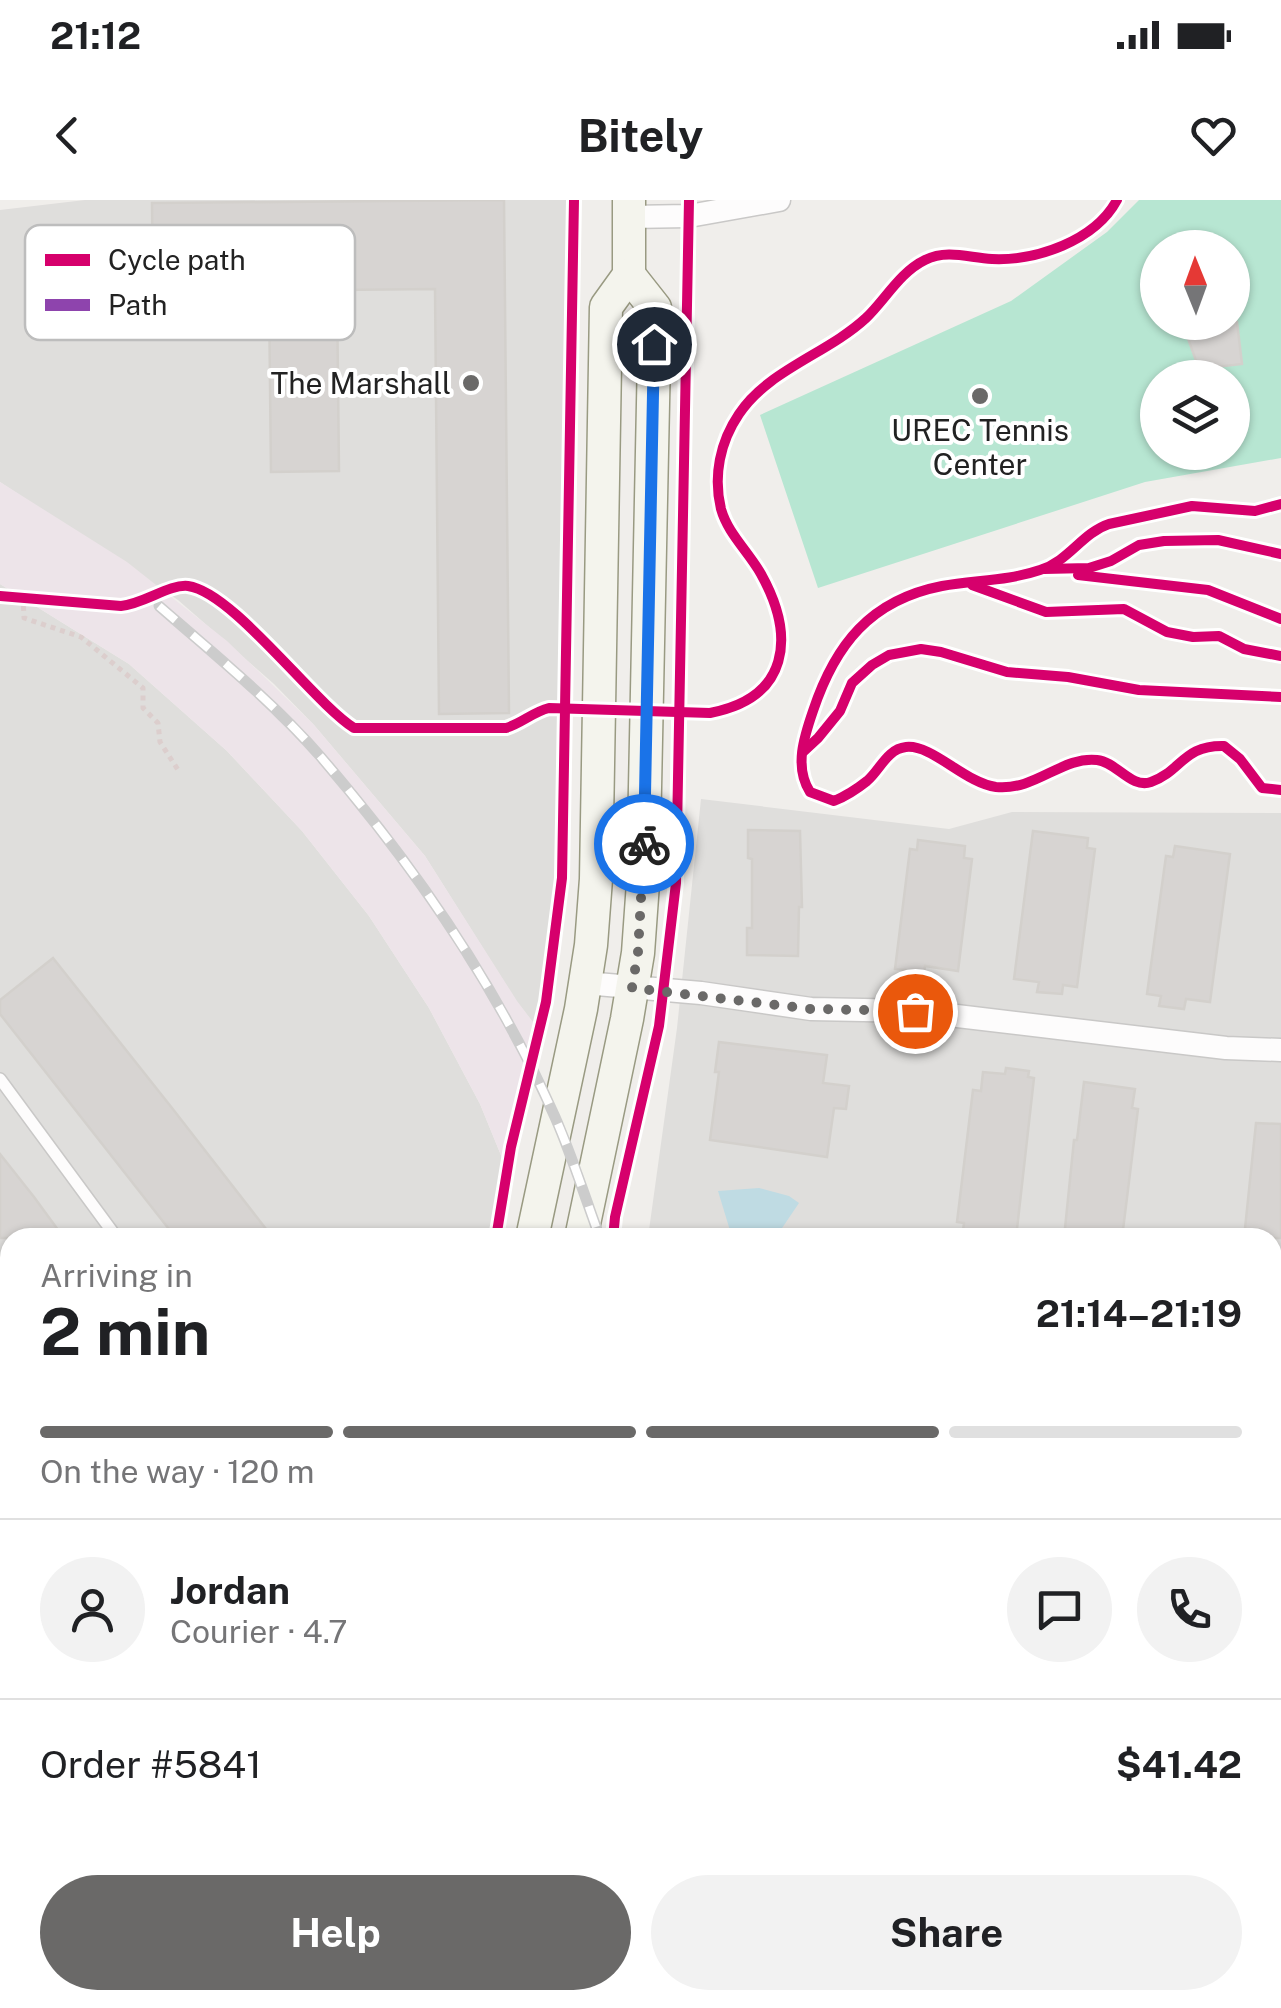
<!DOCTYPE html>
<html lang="en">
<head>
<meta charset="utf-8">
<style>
	:root { --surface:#fff; --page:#f2f2f2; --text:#202124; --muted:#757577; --line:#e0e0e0; --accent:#6a6968 }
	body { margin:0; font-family:"Public Sans",sans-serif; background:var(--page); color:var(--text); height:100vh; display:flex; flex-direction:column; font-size:38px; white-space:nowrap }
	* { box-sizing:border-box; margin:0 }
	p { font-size:32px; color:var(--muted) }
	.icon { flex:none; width:55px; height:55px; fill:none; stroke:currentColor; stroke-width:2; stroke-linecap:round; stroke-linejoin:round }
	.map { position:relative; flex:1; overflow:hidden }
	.panel { position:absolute; left:0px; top:1028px; width:1282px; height:782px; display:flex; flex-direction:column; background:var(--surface); border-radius:30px 30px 0 0; box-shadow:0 2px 8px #0004 }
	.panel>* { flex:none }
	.needle { width:65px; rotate:359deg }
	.tools { position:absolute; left:1140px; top:30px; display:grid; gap:20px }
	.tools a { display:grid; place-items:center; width:110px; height:110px; border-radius:50%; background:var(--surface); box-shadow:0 2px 8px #0004; font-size:50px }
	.pin { position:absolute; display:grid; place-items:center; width:85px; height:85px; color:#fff; margin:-42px; border:5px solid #fff; border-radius:50%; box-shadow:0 2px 10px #0007 }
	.courier { position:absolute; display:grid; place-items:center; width:100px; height:100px; margin:-50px; border:8px solid #1a73e8; border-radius:50%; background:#fff; color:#222; box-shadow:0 2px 12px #0007 }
	.summary em { font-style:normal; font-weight:700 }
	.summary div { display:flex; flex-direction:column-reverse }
	.summary { display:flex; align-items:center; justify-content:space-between; height:170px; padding:0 40px }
	h1 { font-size:65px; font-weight:700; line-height:75px }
	.bar { display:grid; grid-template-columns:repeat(4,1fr); gap:15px 10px; align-content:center; height:120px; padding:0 40px }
	.bar i { height:12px; border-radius:8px; background:var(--line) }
	.bar .selected { background:var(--accent) }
	.bar p { grid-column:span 4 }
	.line { display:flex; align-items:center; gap:25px; padding:0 40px; border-top:2px solid var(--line) }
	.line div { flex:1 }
	.round { display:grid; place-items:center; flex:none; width:105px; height:105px; border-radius:52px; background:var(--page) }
	.button { display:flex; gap:20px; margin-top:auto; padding:20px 40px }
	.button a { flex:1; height:115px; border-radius:60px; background:var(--accent); color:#fff; font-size:40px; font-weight:700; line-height:115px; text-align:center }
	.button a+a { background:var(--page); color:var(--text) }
	.status { display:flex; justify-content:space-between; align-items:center; height:70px; padding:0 50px; background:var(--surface); direction:ltr }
	.status svg { height:28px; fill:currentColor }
	header { display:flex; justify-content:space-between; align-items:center; height:130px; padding:0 40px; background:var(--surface); font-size:45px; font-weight:700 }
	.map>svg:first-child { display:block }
	.residential { fill:#dfdedc }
	.industrial { fill:#ede4e9 }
	.education { fill:#f8f7e8 }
	.pitch { fill:#b7e6d2; fill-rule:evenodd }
	.parking { fill:#e0dfde }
	.water { fill:#bfdbe3 }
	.building { fill:#d7d4d2; stroke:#d3d0cc; stroke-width:2.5 }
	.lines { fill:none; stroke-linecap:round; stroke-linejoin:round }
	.service-casing { stroke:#c9c8c7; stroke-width:14 }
	.minor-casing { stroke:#c9c8c7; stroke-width:25 }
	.secondary-casing { stroke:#999a82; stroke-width:35 }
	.path { stroke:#dccecd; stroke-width:5; stroke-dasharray:5 5; stroke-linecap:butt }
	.service { stroke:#fdfcfc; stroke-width:11 }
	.minor { stroke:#fdfcfc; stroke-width:22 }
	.secondary { stroke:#f4f4ed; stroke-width:32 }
	.rail-casing { stroke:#ccc; stroke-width:11 }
	.rail { stroke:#fff; stroke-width:8; stroke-dasharray:22; stroke-linecap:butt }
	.quiet { stroke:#8e44ad; stroke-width:8; stroke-dasharray:15 8; stroke-linecap:butt }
	.cycleway-casing { stroke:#fff; stroke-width:16 }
	.cycleway { stroke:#d6006c; stroke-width:10 }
	.done { stroke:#6a6968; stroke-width:10; stroke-dasharray:0 18 }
	.route { stroke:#1a73e8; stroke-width:12 }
	.poi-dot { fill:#6a6968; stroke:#fff; stroke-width:4 }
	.labels { text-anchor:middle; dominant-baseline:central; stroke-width:8; stroke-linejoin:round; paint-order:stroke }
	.poi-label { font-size:30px; fill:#222; stroke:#fff; text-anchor:end }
	.key { fill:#fff; stroke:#bdbdbd; stroke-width:2.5 }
	.key-label { font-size:28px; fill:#222 }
</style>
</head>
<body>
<div class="status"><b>21:12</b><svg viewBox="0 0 49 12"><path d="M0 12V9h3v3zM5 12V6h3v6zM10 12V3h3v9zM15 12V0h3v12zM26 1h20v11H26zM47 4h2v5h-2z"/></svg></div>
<header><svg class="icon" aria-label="back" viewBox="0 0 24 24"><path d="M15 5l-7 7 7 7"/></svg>Bitely<svg class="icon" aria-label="heart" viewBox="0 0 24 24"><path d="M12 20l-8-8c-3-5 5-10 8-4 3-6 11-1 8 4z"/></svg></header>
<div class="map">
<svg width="1281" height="1808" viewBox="0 0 1281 1808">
	<rect width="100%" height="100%" fill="#f0eeeb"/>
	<g class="residential">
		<polygon points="85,0 574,0 562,678 556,743 539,830 517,802 425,656 314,525 274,484 178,400 0,282 0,10"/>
		<polygon points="0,384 129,464 227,551 302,631 369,716 429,808 480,904 507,970 496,1037 10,1038 10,1617 0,1617"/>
		<polygon points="701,599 949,629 1012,612 1281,613 1281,1608 1273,1617 1272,1038 652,1038 649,1030 677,828"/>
	</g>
	<polygon class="industrial" points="0,282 127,362 227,441 314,525 425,656 517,801 539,830 507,970 480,904 429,808 369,716 302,631 227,551 129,464 0,384"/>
	<polygon class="education" points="614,1800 950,1800 957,1808 614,1808"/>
	<path class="pitch" d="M1139,0H1281V258L1145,282L818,388L760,215L1011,101L1107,32ZM1158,48H1232V122H1158ZM1158,178H1232V252H1158Z"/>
	<g class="parking">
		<polygon points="0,1664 10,1664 10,1800 472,1800 472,1808 0,1808"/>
		<polygon points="633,1800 883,1800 889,1808 633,1808"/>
	</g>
	<polygon class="water" points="759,988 789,996 799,1003 776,1037 732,1037 718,991"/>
	<g class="building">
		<polygon points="504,0 509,513 439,514 435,89 337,90 339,271 271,272 269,94 153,95 152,3"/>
		<polygon points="1182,122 1237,122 1242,164 1199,169"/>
		<polygon points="748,630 800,631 802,707 799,707 798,756 747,755 747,728 752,728 752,659 748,658"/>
		<polygon points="1033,631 1088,638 1087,648 1095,649 1077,787 1063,785 1062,794 1037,792 1039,782 1014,779"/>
		<polygon points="918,640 965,646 964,658 972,659 958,771 925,766 924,772 895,769 910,649 917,650"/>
		<polygon points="1175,646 1230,654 1210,802 1186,799 1184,809 1159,806 1161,796 1147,794 1166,656 1173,657"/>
		<polygon points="53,758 172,908 273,1038 176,1038 0,814 0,800"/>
		<polygon points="719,842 827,855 823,883 849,886 846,909 834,908 827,957 710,940 719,872 715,872"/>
		<polygon points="1006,868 1029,871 1028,877 1034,878 1016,1038 962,1038 964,1023 957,1022 973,890 981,891 983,872 1005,874"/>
		<polygon points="1084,882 1135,889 1132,908 1138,909 1122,1038 1064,1038 1074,940 1077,940"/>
		<polygon points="1256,923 1281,924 1281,1038 1244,1038"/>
		<polygon points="0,954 34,997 64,1038 0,1038"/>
	</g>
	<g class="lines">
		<g class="service-casing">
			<g id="service">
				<polyline points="0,879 117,1038"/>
				<polyline points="1272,1165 1281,1166"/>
				<polyline points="0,1587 10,1587"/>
			</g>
		</g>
		<g class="minor-casing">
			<g id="minor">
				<polyline points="629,17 689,16 779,0"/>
				<polyline points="585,783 701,793 811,809 915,811 1226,848 1281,850"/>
			</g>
		</g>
		<g class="secondary-casing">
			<g id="secondary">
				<polyline points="532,1038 581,809 591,745 596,679 606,107 629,75 629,0"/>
				<polyline points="581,1038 627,819 638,753 643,683 655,108 629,75"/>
				<polyline points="520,1808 520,1800"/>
				<polyline points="570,1808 571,1800"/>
			</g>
		</g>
		<polyline class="path" points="23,396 24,418 81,437 143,488 143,508 158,523 160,542 180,573"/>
		<use href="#service" class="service"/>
		<use href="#minor" class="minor"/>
		<use href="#secondary" class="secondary"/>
		<g class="rail-casing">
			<g id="rail">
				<path d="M159,406C214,454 272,501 320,556C413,664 497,786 555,917C572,956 585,997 600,1038"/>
				<polyline points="979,1800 986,1808"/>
			</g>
		</g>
		<use href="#rail" class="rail"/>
		<g class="quiet">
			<polyline points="486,1808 486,1800"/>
			<polyline points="602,1808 602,1800"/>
		</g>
		<g class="cycleway-casing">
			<g id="cycleway">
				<path d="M1281,304L1255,311L1192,306L1109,324C1082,333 1069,361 1040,370C1008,381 975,380 942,386C870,400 835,445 813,511C804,537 794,567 810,592L834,601C846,596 857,589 867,581C880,570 887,549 906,547C932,544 965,583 996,587C1036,591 1062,556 1097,560C1117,562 1131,589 1151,582C1182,571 1183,545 1224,546L1240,559L1262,588L1281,590"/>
				<polyline points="1044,369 1089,368 1111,361 1139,345 1164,341 1218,340 1281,354"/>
				<polyline points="1078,375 1208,390 1281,419"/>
				<polyline points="972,385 1046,412 1124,409 1167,432 1193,437 1219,436 1244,449 1281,456"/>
				<path d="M0,396L121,406C144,404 169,384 188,386C233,392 313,502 354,528H506C522,523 533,512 549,508L710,513C789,498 796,437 761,374C748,351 728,334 721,309C713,276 720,242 739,214C768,170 827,154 866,118C885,100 900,72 925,60C948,49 969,58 992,59C1036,61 1095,41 1117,0"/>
				<polyline points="804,551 818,538 840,511 852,483 872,465 889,455 921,449 941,452 1007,472 1068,477 1139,490 1281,497"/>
				<polyline points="496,1038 511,947 546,802 562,678 574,0"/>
				<polyline points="613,1038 615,1017 659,826 676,683 689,0"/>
			</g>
		</g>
		<use href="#cycleway" class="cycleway"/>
	</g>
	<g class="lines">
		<polyline class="done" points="644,644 638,752 632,788 811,809 915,811"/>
		<polyline class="route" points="644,644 654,144"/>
	</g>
	<g class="poi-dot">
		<circle cx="471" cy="183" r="10"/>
		<circle cx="980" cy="196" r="10"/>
	</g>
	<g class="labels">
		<g class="poi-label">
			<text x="451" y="183">The Marshall</text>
			<text x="980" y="230" text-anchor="middle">UREC Tennis<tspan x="980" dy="34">Center</tspan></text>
		</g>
	</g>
	<rect x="25" y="25" width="330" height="115" rx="15" class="key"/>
	<rect x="45" y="54" width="45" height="12" fill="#d6006c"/>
	<rect x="45" y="99" width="45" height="12" fill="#8e44ad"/>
	<g class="key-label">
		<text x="108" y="70">Cycle path</text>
		<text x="108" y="115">Path</text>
	</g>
</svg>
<div class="tools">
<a><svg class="needle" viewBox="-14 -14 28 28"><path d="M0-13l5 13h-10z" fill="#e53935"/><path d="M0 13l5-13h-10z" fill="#757577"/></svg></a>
<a><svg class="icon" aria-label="layers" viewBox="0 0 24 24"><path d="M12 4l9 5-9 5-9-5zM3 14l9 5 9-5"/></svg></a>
</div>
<div class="pin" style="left:915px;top:811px;background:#ea580c"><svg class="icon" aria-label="bag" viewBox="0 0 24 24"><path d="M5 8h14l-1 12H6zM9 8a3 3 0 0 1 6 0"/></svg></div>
<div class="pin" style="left:654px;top:144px;background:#1f2937"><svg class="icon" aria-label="home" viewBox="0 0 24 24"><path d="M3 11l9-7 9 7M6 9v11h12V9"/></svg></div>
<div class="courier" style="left:644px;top:644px"><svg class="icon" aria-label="bike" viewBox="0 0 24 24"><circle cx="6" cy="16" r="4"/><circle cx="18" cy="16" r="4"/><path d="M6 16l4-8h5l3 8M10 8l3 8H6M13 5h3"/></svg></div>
<section class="panel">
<div class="summary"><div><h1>2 min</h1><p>Arriving in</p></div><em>21:14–21:19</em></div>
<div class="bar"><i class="selected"></i><i class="selected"></i><i class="selected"></i><i></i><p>On the way · 120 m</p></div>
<div class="line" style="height:180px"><a class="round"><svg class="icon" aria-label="person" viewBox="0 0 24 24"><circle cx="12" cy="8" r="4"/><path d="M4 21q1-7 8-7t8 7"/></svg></a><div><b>Jordan</b><p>Courier · 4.7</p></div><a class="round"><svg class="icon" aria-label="chat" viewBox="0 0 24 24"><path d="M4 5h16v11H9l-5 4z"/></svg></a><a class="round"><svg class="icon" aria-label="phone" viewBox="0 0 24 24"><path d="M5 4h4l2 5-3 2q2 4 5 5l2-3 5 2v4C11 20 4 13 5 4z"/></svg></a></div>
<div class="line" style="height:130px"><div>Order #5841</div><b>$41.42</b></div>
<div class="button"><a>Help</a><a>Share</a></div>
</section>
</div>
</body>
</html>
